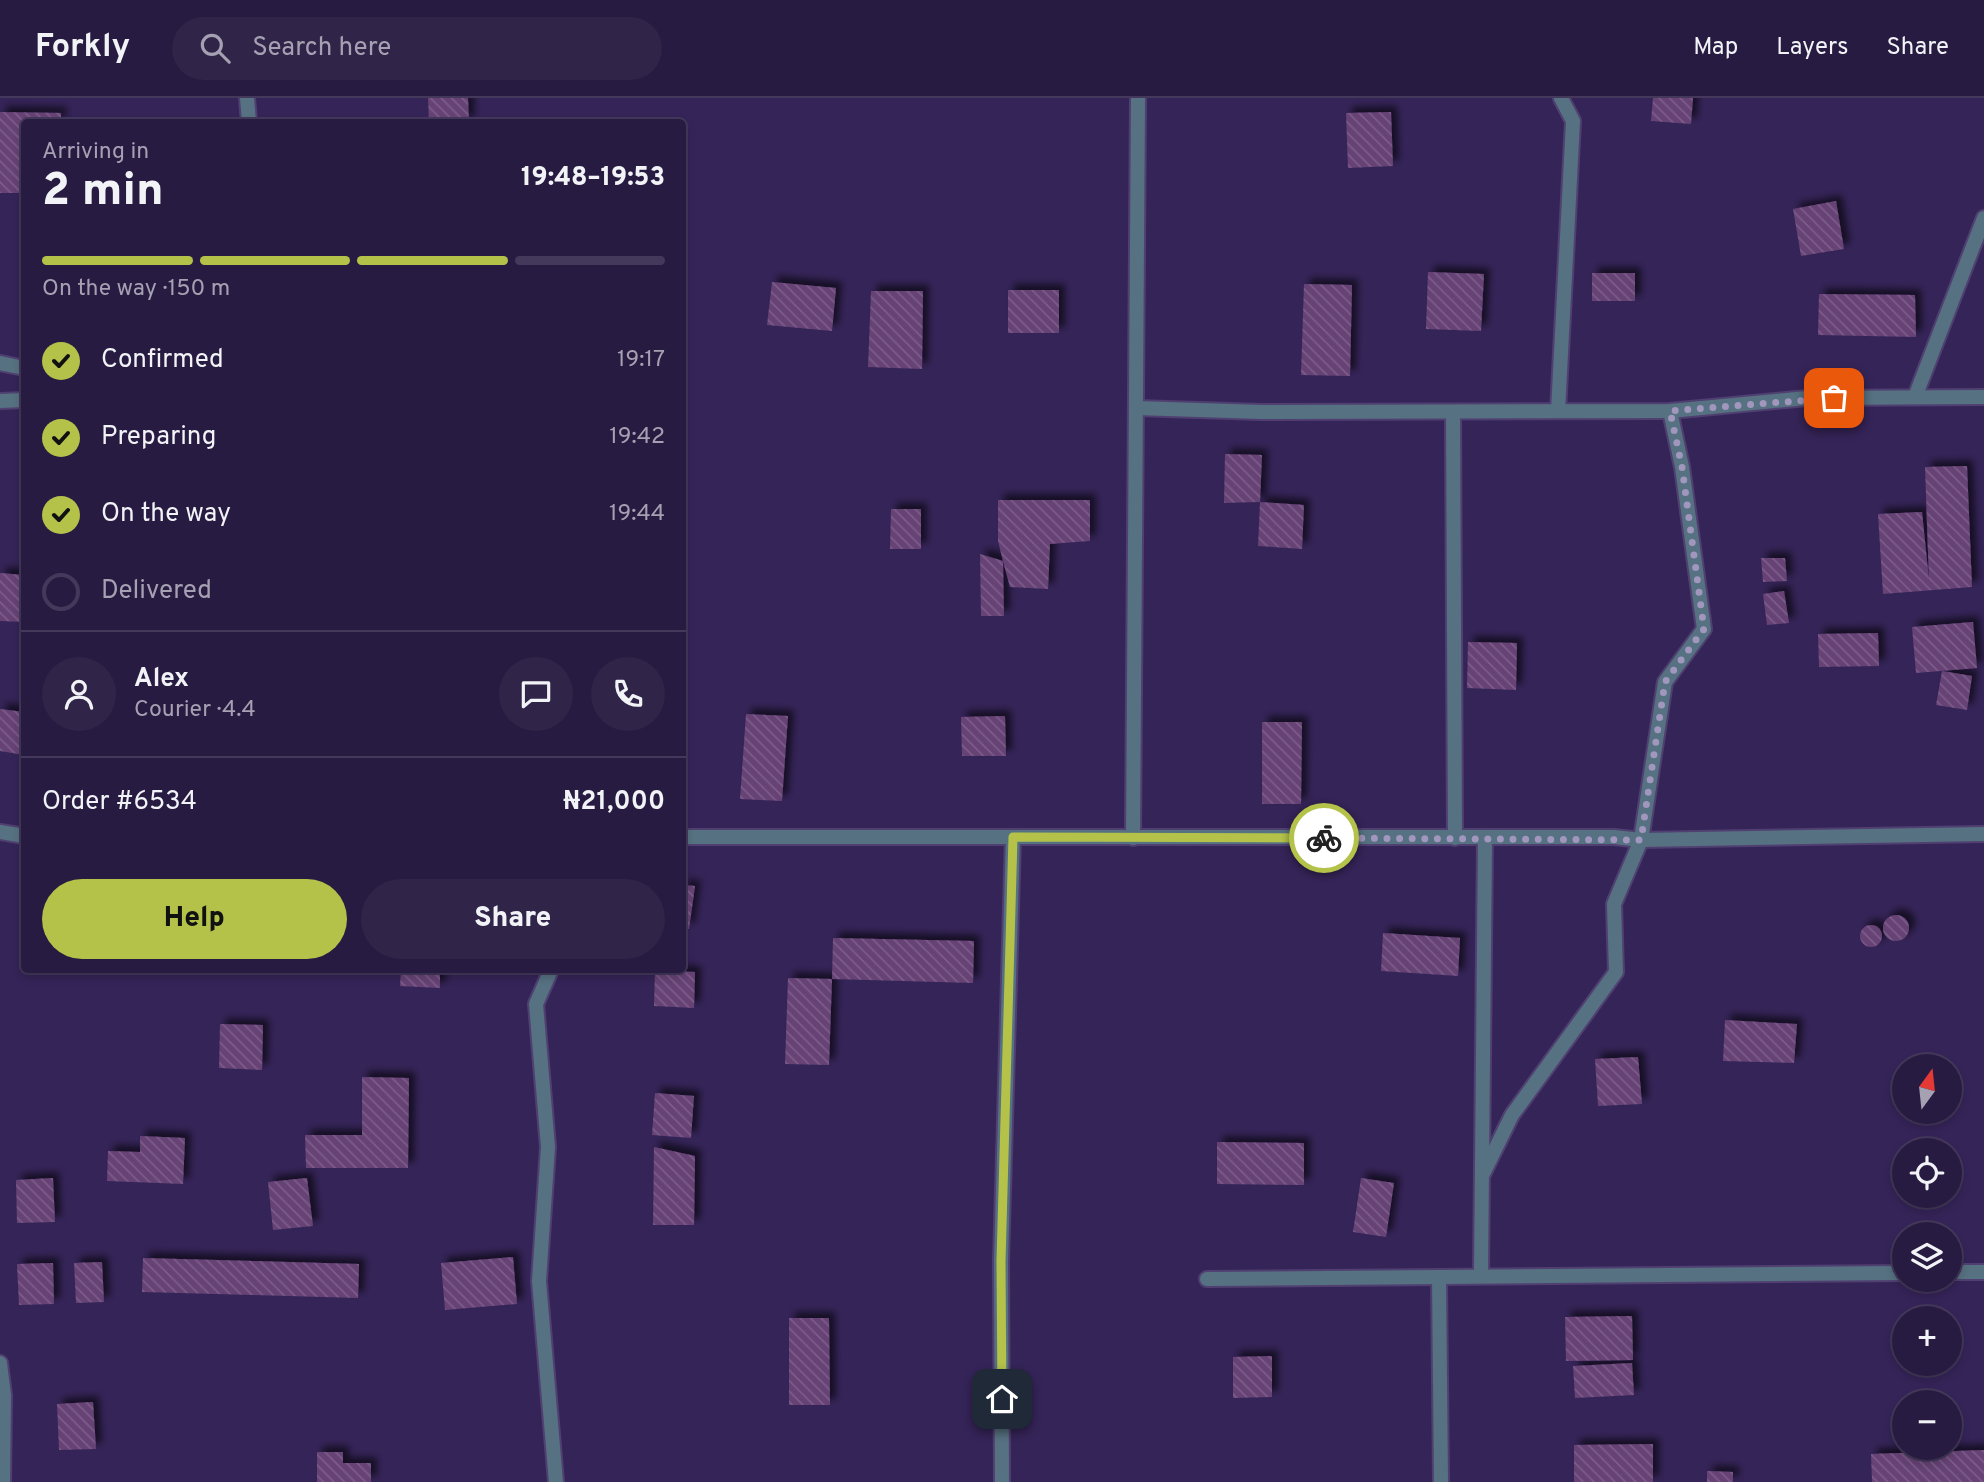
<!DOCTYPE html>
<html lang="en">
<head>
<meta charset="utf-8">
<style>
	:root { --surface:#281b42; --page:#302449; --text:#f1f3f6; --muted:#a5a1b2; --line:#44395b; --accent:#b4c24a }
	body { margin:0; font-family:Overpass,sans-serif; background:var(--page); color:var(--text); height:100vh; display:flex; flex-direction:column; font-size:26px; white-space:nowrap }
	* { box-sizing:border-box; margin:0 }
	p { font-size:23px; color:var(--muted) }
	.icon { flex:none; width:38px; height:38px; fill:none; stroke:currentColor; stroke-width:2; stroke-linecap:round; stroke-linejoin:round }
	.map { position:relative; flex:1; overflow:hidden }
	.side { position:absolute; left:21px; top:21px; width:665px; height:854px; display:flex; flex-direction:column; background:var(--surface); border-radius:7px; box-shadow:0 4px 10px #0003,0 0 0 2px var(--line) }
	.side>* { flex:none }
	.needle { width:46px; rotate:15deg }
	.tools { position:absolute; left:1892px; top:956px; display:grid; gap:14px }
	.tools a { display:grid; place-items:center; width:70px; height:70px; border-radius:50%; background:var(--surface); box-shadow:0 4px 10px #0003,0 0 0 2px var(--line); font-size:35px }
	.pin { position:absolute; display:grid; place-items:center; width:60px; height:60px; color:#fff; margin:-30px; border-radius:14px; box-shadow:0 4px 10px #0006 }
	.courier { position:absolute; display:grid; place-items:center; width:70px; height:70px; margin:-35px; border:5px solid #b4c24a; border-radius:50%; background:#fff; color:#222; box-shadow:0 2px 9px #0007 }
	.overview em { font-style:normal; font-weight:800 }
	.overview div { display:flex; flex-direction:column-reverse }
	.overview { display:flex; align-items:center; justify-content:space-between; height:119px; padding:0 21px }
	h1 { font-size:46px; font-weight:800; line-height:52px }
	.bar { display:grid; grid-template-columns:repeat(4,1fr); gap:10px 7px; align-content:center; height:84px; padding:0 21px }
	.bar i { height:9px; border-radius:5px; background:var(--line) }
	.bar .active { background:var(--accent) }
	.bar p { grid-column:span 4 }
	.line { display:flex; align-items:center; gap:18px; padding:0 21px; border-top:2px solid var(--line) }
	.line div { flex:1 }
	.round { display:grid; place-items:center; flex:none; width:74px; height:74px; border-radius:37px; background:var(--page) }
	ol { padding:0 21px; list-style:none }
	li { display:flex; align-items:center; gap:21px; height:77px }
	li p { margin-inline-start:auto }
	li .icon { padding:7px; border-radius:50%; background:var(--accent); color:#111; stroke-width:4 }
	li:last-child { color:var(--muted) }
	li i { width:38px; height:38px; border:4px solid var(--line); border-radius:50% }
	.action { display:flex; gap:14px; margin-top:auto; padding:14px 21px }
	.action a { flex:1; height:80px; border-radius:42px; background:var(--accent); color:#111; font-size:28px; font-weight:800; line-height:80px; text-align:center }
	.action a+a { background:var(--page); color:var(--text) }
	header { display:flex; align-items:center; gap:42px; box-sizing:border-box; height:98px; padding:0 35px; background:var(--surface); border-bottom:2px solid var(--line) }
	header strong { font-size:33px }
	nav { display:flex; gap:38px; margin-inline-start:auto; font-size:24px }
	.search { width:490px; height:63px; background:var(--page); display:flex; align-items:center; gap:18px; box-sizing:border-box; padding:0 24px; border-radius:38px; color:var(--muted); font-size:26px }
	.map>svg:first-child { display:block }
	.building { fill:url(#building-back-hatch); filter:url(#shadow) }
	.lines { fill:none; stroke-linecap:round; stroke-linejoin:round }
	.minor-casing { stroke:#504071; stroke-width:18 }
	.minor { stroke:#567181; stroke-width:14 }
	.done { stroke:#a196bd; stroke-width:7; stroke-dasharray:0 12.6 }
	.route { stroke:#b4c24a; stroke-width:9 }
</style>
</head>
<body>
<header>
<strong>Forkly</strong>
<div class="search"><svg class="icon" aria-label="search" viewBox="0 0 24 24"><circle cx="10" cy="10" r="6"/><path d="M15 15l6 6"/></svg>Search here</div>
<nav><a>Map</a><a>Layers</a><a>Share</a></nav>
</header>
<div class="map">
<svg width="1984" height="1384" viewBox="0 0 1984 1384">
	<defs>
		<pattern id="building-back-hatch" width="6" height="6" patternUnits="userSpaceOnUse" patternTransform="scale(1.75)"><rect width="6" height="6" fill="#664275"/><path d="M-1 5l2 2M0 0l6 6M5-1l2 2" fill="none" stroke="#7b5c89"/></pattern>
		<filter id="shadow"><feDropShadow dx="6" dy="-6" stdDeviation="3.5" flood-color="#0009"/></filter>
	</defs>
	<rect width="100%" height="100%" fill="#352458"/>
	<g class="building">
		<polygon points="428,0 468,0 469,24 429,24"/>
		<polygon points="1653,0 1693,0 1691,26 1651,23"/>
		<polygon points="0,14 61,15 61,24 24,24 24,95 0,95"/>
		<polygon points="1391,14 1393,68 1348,70 1346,15"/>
		<polygon points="1836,103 1844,151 1801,158 1793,111"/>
		<polygon points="1428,174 1484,176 1481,233 1426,231"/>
		<rect x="1592" y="175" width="43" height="28"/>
		<polygon points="772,184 836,190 832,233 767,227"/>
		<polygon points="1304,186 1352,187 1350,278 1301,277"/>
		<rect x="1008" y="192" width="51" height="43"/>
		<polygon points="871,193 923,193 922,271 868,269"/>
		<polygon points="1819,196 1915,197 1916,239 1818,237"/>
		<polygon points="1225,356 1262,357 1260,404 1224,405"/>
		<polygon points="1967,368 1972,489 1883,496 1878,416 1922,414 1929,482 1925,369"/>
		<polygon points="998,402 1090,402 1090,443 1050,446 1048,491 1010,489 1003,463 1004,518 981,518 980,456 1003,463 998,443"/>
		<polygon points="1260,404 1304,407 1302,451 1258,448"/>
		<polygon points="891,411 921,411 921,451 890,451"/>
		<polygon points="1761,460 1785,460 1787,483 1763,484"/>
		<polygon points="0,475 24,477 24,524 0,523"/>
		<polygon points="1784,493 1789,525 1767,527 1763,496"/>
		<polygon points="1973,524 1977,570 1916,575 1912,529"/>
		<polygon points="1878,535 1879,568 1819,569 1818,536"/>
		<polygon points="1468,544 1517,545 1516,592 1467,590"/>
		<polygon points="1942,573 1972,578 1967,612 1936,607"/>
		<polygon points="0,611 24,614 24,657 0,653"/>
		<polygon points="746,616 788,618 782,703 740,701"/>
		<polygon points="1005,618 1006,658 962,658 961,619"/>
		<polygon points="1262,624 1302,624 1301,706 1262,706"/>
		<polygon points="682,787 695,788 689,831 682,831"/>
		<circle cx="1896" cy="830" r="13"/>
		<circle cx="1871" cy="838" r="11"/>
		<polygon points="1383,835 1460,840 1458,878 1381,873"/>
		<polygon points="833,840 974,843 973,885 832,881 829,967 785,966 788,880 832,881"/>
		<polygon points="401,872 440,872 440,890 400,888"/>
		<polygon points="655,872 695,874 694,910 654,908"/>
		<polygon points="1725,922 1797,926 1794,965 1723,963"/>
		<polygon points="220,926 263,927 262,972 219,970"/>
		<polygon points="1638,959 1642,1006 1598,1008 1595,961"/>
		<polygon points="362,979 409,980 408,1070 306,1070 305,1037 362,1037"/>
		<polygon points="655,995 694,998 691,1040 652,1037"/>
		<polygon points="140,1038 185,1040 183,1086 107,1083 108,1053 140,1054"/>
		<polygon points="1217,1044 1304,1045 1304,1087 1217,1086"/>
		<polygon points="654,1049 695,1058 694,1127 653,1127"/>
		<polygon points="53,1080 55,1124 17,1125 16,1082"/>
		<polygon points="307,1080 313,1128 273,1132 268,1084"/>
		<polygon points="1361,1080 1394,1085 1386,1139 1353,1134"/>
		<polygon points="513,1159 517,1206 445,1212 441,1165"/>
		<polygon points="143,1160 359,1166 358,1200 142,1194"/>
		<polygon points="102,1164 104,1204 76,1205 74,1165"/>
		<polygon points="53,1165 54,1206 19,1207 17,1166"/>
		<polygon points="1632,1218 1633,1262 1566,1263 1565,1219"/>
		<polygon points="789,1220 829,1220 830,1307 789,1307"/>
		<polygon points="1272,1258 1272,1299 1233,1300 1233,1259"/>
		<polygon points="1632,1265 1634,1297 1575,1300 1573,1268"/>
		<polygon points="93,1304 96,1351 59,1352 57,1306"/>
		<polygon points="1653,1346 1653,1384 1574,1384 1574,1347"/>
		<polygon points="1984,1352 1984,1384 1872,1384 1871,1356"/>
		<polygon points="317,1354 343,1354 343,1365 371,1365 371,1384 317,1384"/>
		<polygon points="1707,1373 1733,1374 1733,1384 1707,1384"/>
	</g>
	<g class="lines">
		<g class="minor-casing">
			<g id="minor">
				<polyline points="247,0 249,24"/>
				<polyline points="0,265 24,270"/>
				<polyline points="1915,299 1984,120"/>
				<polyline points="0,303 24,302"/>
				<polyline points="1136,310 1262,314 1670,313 1807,300 1984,299"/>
				<polyline points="1558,313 1573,23 1561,0"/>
				<polyline points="1453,314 1455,740"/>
				<polyline points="0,734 24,738"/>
				<polyline points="682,739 1614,739 1641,742 1984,736"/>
				<polyline points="1133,740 1138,0"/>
				<polyline points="551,872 536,906 548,1049 539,1183 556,1384"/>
				<polyline points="1482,1078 1512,1017 1616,874 1614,806 1641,742 1665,584 1704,531 1682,369 1670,313"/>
				<polyline points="1950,1174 1984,1174"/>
				<polyline points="1481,1178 1485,740"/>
				<polyline points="1439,1179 1441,1384"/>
				<polyline points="1207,1181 1904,1175"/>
				<polyline points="0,1265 4,1297 3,1384"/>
				<polyline points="1002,1384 1001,1163 1013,739"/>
			</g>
		</g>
		<use href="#minor" class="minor"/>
	</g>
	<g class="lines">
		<polyline class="done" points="1324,740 1641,742 1665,584 1704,531 1682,369 1670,313 1834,300"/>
		<polyline class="route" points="1002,1301 1001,1163 1013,739 1324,740"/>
	</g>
</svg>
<div class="tools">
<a><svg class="needle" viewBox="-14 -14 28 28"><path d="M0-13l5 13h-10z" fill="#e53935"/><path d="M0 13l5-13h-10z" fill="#a5a1b2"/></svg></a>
<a><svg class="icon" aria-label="locate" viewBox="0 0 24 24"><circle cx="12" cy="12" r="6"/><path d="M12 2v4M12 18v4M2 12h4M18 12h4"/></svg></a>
<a><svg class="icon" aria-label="layers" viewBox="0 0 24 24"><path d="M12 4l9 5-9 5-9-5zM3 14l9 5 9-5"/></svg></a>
<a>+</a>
<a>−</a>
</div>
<div class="pin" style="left:1834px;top:300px;background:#ea580c"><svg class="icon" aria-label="bag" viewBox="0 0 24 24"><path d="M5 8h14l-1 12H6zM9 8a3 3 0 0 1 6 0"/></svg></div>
<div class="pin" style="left:1002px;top:1301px;background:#1f2937"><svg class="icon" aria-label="home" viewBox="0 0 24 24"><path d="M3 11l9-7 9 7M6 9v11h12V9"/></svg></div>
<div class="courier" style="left:1324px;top:740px"><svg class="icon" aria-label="bike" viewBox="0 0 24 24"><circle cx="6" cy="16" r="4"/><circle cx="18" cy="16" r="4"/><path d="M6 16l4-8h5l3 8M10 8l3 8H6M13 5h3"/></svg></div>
<section class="side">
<div class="overview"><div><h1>2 min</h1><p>Arriving in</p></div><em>19:48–19:53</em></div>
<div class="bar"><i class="active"></i><i class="active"></i><i class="active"></i><i></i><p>On the way · 150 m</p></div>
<ol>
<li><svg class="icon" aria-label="check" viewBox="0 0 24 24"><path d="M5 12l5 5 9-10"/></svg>Confirmed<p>19:17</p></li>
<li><svg class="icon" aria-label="check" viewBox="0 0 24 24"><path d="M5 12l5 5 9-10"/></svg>Preparing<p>19:42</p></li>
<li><svg class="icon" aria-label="check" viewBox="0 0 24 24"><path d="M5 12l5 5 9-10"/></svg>On the way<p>19:44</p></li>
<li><i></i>Delivered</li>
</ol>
<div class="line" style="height:126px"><a class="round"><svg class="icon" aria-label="person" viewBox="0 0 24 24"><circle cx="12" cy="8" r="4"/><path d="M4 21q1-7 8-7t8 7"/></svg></a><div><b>Alex</b><p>Courier · 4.4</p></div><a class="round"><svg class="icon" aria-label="chat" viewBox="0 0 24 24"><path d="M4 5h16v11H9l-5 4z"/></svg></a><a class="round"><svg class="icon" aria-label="phone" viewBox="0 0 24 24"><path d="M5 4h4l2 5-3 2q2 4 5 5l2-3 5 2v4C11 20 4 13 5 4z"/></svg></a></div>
<div class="line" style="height:91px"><div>Order #6534</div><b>₦21,000</b></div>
<div class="action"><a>Help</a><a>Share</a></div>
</section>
</div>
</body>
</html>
